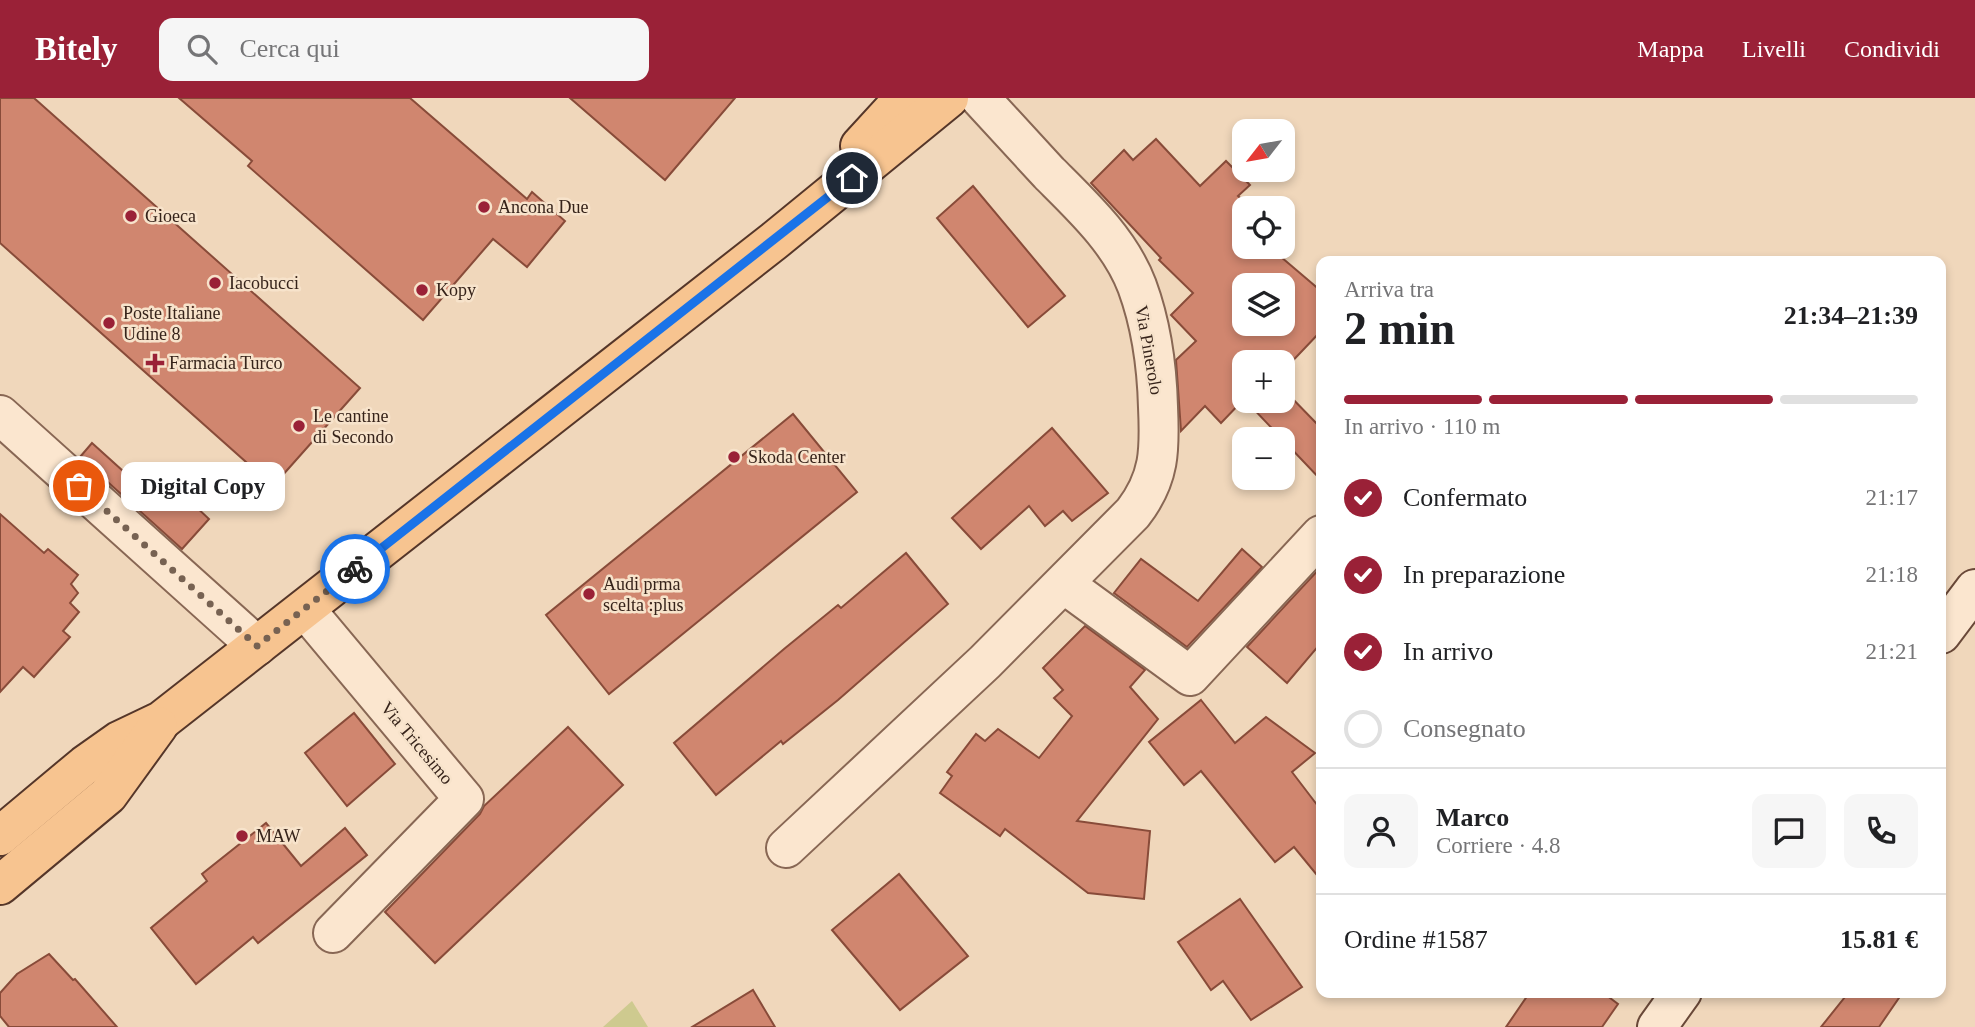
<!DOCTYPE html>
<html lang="it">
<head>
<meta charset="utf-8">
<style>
	:root { --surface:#fff; --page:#f6f6f6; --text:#202124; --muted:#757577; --line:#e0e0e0; --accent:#9a2137 }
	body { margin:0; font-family:Georgia,serif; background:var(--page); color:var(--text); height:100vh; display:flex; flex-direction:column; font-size:26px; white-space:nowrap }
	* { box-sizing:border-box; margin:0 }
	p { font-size:23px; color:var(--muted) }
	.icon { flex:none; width:38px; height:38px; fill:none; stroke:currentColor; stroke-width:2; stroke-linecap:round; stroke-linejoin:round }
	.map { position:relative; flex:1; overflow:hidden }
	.sheet { position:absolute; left:1316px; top:158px; width:630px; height:742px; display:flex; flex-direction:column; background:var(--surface); border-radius:14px; box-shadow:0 4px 10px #0003 }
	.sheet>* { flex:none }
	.needle { width:46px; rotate:239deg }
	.buttons { position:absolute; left:1232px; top:21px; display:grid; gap:14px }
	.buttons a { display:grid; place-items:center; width:63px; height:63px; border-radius:14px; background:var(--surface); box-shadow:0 4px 10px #0003; font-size:35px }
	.pin { position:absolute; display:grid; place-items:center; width:60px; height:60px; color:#fff; margin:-30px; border:4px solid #fff; border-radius:50%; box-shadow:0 2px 7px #0007 }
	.courier { position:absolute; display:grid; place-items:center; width:70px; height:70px; margin:-35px; border:5px solid #1a73e8; border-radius:50%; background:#fff; color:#222; box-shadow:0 2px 9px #0007 }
	.bubble { position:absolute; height:49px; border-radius:14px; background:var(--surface); box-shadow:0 4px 10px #0003; font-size:23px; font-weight:700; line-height:49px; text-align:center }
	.headline em { font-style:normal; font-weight:700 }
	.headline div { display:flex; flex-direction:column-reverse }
	.headline { display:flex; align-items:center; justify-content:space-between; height:119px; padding:0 28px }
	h1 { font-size:46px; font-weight:700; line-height:52px }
	.bar { display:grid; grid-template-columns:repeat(4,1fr); gap:10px 7px; align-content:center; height:84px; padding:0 28px }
	.bar i { height:9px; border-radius:5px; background:var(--line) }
	.bar .current { background:var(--accent) }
	.bar p { grid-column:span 4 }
	.line { display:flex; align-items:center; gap:18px; padding:0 28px; border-top:2px solid var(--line) }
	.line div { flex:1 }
	.round { display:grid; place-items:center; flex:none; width:74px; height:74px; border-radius:14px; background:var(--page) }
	ol { padding:0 28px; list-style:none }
	li { display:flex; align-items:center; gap:21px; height:77px }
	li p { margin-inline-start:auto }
	li .icon { padding:7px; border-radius:50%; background:var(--accent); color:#fff; stroke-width:4 }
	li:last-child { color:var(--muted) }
	li i { width:38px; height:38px; border:4px solid var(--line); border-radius:50% }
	header { display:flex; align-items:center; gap:42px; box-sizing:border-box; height:98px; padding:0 35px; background:var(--accent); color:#fff }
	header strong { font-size:33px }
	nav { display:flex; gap:38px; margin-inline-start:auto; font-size:24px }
	.search { width:490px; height:63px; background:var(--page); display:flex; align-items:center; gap:18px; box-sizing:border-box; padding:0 24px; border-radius:14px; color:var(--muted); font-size:26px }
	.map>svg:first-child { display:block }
	.green { fill:#ceca8f }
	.building { fill:#d0866f; stroke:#884b39; stroke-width:2; fill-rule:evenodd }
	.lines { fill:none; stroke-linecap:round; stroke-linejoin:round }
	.street-casing { stroke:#886754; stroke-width:42 }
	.secondary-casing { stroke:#694838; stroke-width:42 }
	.primary-casing { stroke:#553629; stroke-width:42 }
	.street { stroke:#fbe6cf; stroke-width:38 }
	.secondary { stroke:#fbe6cf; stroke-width:38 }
	.primary { stroke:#f7c490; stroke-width:38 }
	.done { stroke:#776252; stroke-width:7; stroke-dasharray:0 12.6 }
	.route { stroke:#1a73e8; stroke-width:9 }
	.poi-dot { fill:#9a2137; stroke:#f7e3cb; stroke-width:2.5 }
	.labels { text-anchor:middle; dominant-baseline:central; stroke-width:5; stroke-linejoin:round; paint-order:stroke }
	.poi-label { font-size:18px; fill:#36231a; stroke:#f7e3cb; text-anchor:start }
	.street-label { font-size:18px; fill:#36231a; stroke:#f7e3cb }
</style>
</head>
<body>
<header>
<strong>Bitely</strong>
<div class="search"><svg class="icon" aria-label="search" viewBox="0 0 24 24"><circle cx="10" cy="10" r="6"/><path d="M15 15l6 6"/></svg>Cerca qui</div>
<nav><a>Mappa</a><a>Livelli</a><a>Condividi</a></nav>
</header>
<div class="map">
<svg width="1975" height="929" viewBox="0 0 1975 929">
	<rect width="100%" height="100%" fill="#f0d7bb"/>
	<polygon class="green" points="632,903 648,929 603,929"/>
	<g class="building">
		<polygon points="0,0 34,0 360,290 273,388 0,145"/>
		<polygon points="179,0 410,0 527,101 532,94 565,123 527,169 493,141 423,222 248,68 252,63"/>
		<polygon points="570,0 735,0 665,82"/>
		<path d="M1156,41L1200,88L1226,63L1250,87L1238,98L1252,110H1244V149H1277L1274,153L1321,193V233L1283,273V264H1244V301L1221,325L1205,308L1181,333L1176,262L1196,243L1171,217L1193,195L1159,162L1161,160L1091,85L1124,52L1133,62ZM1244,187H1283V226H1244Z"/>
		<polygon points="973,88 1065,198 1028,229 937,120"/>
		<polygon points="1283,291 1321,330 1321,382 1246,303 1283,303"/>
		<polygon points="793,316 857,394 609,596 546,517"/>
		<polygon points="1052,330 1108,395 1072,423 1063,413 1045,428 1029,408 981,451 952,420"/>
		<polygon points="92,345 143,391 159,374 209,421 182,451 80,359"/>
		<polygon points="0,416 44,455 48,451 78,477 71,486 78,495 70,505 79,514 63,533 70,539 34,579 23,569 0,594"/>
		<polygon points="1242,451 1262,469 1187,549 1114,495 1141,461 1198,503"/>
		<polygon points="906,455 948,506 838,602 783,646 781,643 716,697 674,645 784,551 838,507 841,510"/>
		<polygon points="1321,469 1321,545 1287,585 1247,549"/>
		<polygon points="1085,528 1145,572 1130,589 1158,621 1077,723 1150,733 1144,801 1088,795 1005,731 1000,738 940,695 952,678 947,674 976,636 985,643 998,631 1039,660 1072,618 1054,600 1063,592 1043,570"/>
		<polygon points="1201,602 1235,645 1266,619 1315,655 1292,674 1321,712 1321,782 1294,749 1275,764 1201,673 1184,687 1149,644"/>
		<polygon points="354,615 395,666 347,708 305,655"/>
		<polygon points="568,629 623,687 435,865 385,814 480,716 484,708"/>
		<polygon points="266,725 301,768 345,730 367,757 258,845 253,839 196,886 151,830 207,783 202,776"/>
		<polygon points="899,776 968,858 900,912 832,832"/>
		<polygon points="1240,801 1302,889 1251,922 1223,883 1211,892 1178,844"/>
		<polygon points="49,856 73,882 75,881 117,929 9,929 0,918 0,895 17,876"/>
		<polygon points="753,892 775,929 692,929"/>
		<polygon points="1530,894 1602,894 1618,906 1602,929 1506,929"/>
		<polygon points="1849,894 1903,894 1879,929 1821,929"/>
	</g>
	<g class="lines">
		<g class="street-casing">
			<g id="street">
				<polyline points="0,317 257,548"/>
				<polyline points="1064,486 1190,578 1321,437"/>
				<polyline points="305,511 464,701 333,835"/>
				<path d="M786,750L985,564L1133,415C1160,380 1160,352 1158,309C1157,269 1151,226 1137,188C1120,143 1082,108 1049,75C1026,50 1003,25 980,0"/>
			</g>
		</g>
		<g class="secondary-casing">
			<g id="secondary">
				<polyline points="1941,536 1975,491"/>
				<polyline points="1657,929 1682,894"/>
			</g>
		</g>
		<g class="primary-casing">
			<g id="primary">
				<polyline points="860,48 904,0"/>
				<polyline points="0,738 85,667 119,643 161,623 774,143 949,0"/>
				<polyline points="0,787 108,697 158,628"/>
			</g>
		</g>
		<use href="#street" class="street"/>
		<use href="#secondary" class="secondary"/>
		<use href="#primary" class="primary"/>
	</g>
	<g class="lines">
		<polyline class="done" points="79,388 257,548 355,471"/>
		<polyline class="route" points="355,471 852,80"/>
	</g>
	<g class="poi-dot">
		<circle cx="484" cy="109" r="7"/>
		<circle cx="131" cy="118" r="7"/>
		<circle cx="215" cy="185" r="7"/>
		<circle cx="422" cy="192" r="7"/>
		<circle cx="109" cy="225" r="7"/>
		<path d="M151.5 254.5h7v7h7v7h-7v7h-7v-7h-7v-7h7z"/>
		<circle cx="299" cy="328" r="7"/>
		<circle cx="734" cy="359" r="7"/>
		<circle cx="589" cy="496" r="7"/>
		<circle cx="242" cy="738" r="7"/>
	</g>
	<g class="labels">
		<g class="poi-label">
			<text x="498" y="109">Ancona Due</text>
			<text x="145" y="118">Gioeca</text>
			<text x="229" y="185">Iacobucci</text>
			<text x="436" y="192">Kopy</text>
			<text x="123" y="215">Poste Italiane<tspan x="123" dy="21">Udine 8</tspan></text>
			<text x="169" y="265">Farmacia Turco</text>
			<text x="313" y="318">Le cantine<tspan x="313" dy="21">di Secondo</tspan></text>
			<text x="748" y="359">Skoda Center</text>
			<text x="603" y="486">Audi prma<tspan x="603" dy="21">scelta :plus</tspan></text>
			<text x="256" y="738">MAW</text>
		</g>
		<g class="street-label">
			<text transform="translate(1149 252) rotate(80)">Via Pinerolo</text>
			<text transform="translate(417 645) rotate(50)">Via Tricesimo</text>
		</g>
	</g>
</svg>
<div class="buttons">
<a><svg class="needle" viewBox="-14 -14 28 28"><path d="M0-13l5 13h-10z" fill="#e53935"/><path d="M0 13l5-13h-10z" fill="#757577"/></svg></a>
<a><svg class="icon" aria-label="locate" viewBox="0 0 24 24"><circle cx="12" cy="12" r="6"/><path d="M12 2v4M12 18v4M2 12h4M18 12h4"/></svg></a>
<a><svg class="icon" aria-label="layers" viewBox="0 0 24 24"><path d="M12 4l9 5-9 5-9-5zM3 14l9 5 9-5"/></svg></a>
<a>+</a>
<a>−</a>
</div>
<div class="pin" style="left:79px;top:388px;background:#ea580c"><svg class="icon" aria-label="bag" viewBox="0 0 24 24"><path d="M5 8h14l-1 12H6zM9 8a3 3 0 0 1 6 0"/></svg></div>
<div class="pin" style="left:852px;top:80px;background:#1f2937"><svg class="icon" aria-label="home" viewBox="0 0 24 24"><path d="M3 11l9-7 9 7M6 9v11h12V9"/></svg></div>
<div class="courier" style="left:355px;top:471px"><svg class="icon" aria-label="bike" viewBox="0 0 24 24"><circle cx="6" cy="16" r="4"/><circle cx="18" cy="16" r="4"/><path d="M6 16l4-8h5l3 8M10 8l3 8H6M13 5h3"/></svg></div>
<div class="bubble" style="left:121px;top:364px;width:164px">Digital Copy</div>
<section class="sheet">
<div class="headline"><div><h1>2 min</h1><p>Arriva tra</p></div><em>21:34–21:39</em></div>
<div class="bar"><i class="current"></i><i class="current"></i><i class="current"></i><i></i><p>In arrivo · 110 m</p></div>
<ol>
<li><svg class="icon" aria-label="check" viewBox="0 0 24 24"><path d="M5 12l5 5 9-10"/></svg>Confermato<p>21:17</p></li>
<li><svg class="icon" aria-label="check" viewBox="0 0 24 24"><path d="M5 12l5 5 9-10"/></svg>In preparazione<p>21:18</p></li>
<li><svg class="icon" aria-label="check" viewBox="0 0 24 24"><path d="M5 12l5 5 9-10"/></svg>In arrivo<p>21:21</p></li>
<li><i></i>Consegnato</li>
</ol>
<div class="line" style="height:126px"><a class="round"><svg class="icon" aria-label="person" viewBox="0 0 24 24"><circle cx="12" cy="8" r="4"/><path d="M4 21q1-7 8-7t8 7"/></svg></a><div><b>Marco</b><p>Corriere · 4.8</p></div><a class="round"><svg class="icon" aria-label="chat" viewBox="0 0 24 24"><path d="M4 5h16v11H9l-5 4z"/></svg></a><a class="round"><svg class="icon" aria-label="phone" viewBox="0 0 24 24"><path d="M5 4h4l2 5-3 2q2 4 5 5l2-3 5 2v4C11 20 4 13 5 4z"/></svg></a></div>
<div class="line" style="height:91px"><div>Ordine #1587</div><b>15.81 €</b></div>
</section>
</div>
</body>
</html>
